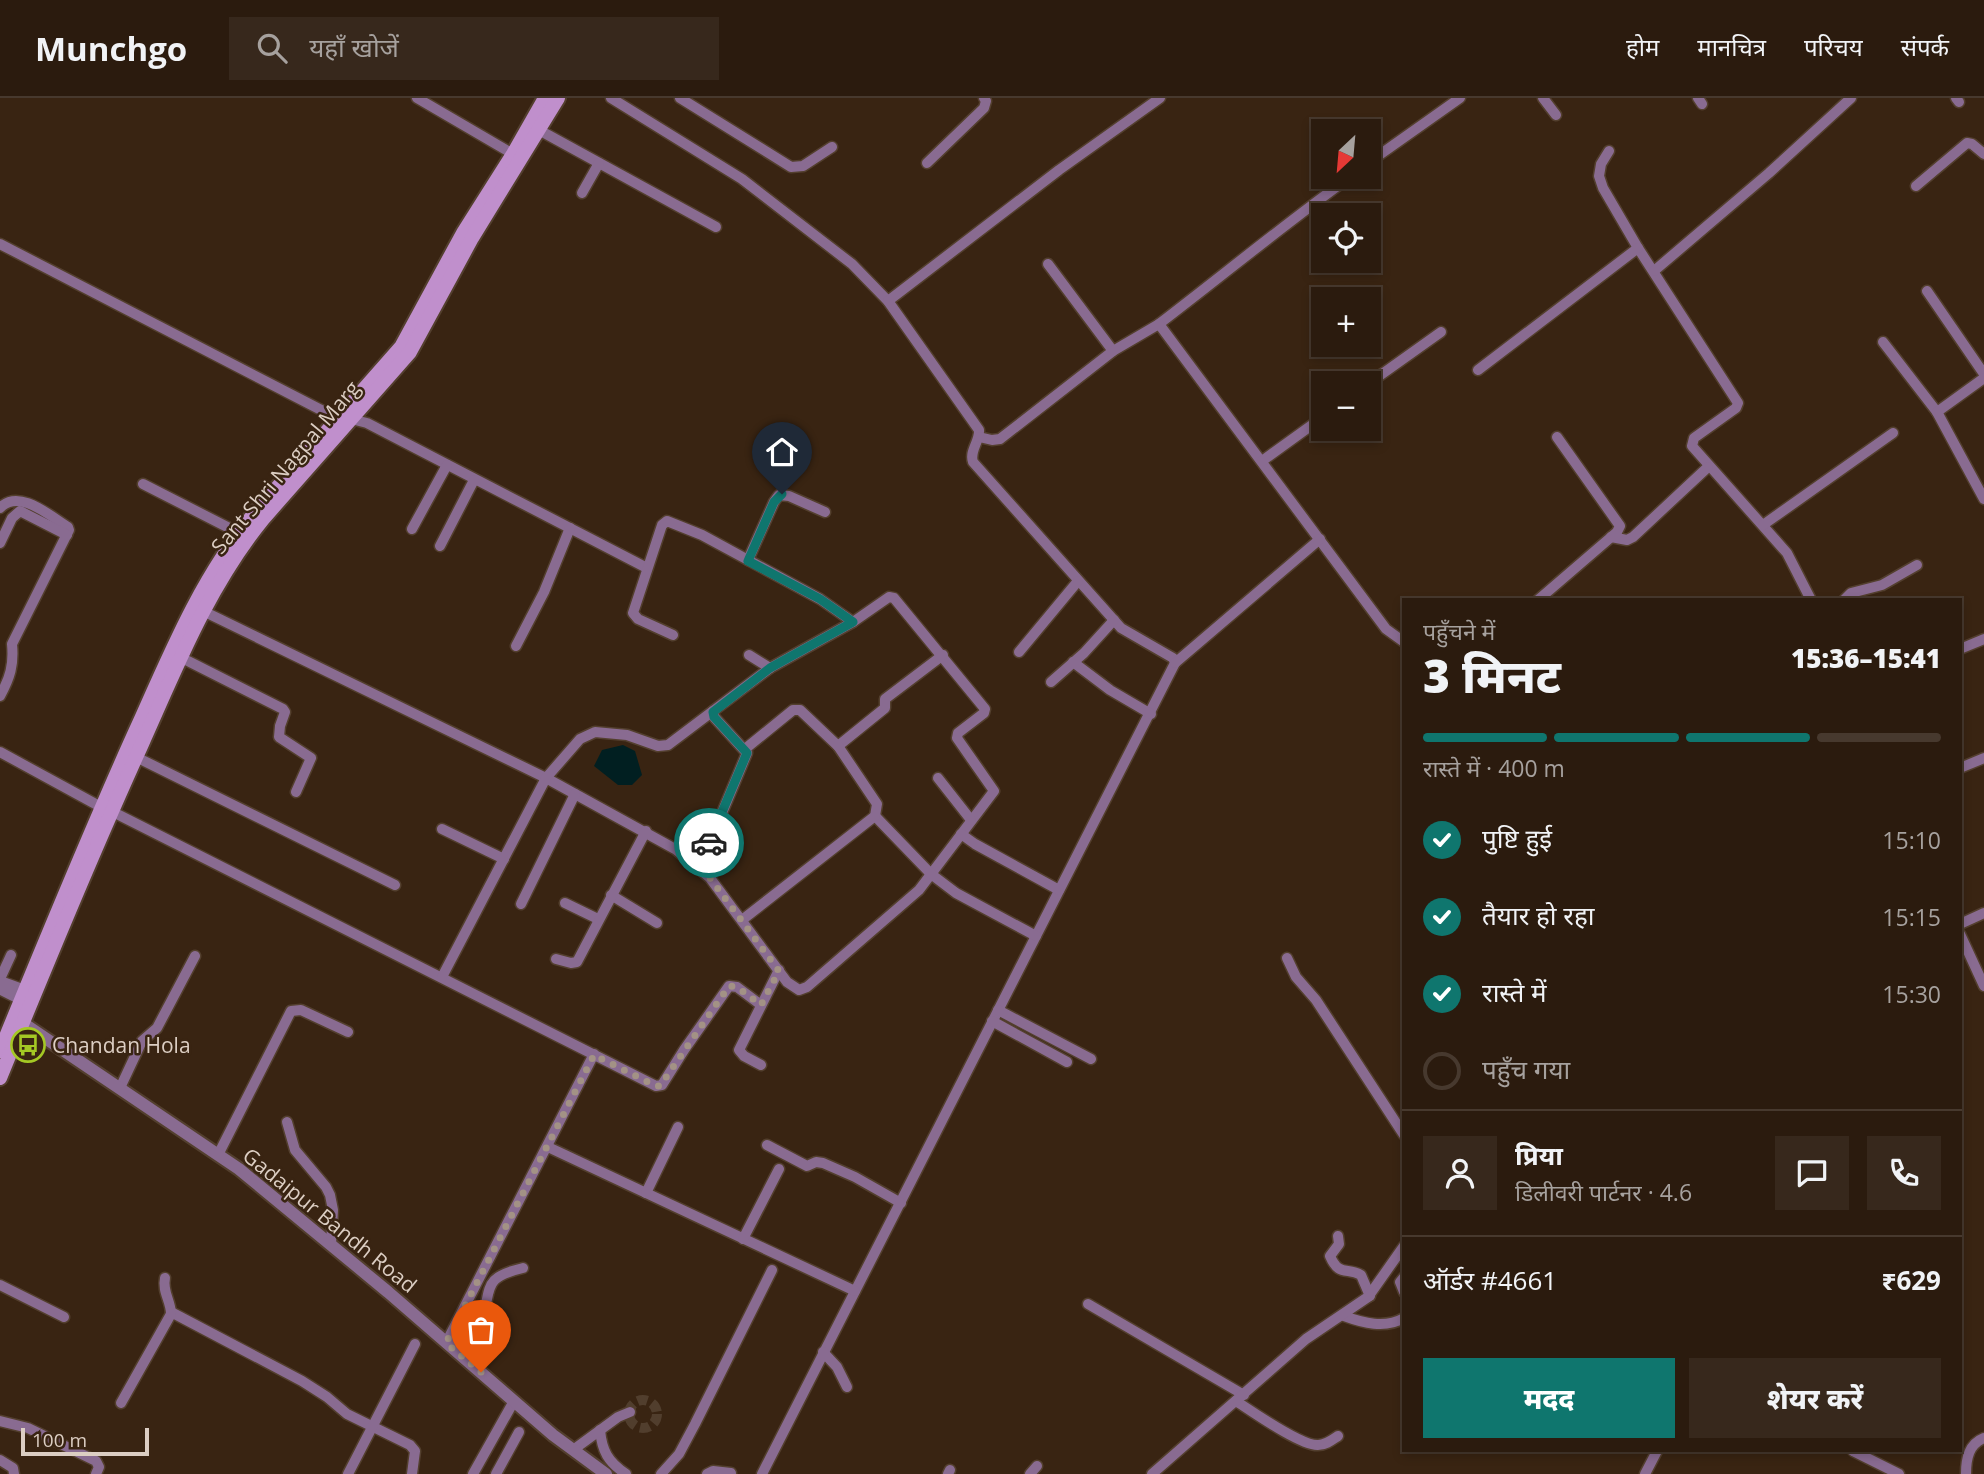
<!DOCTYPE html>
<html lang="hi">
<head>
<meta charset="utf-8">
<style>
	:root { --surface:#2b1b0e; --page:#37281c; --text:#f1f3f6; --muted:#a6a19e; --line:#47392e; --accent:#0f766e }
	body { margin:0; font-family:"Open Sans","Noto Sans Devanagari",sans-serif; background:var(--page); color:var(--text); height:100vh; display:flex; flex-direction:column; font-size:26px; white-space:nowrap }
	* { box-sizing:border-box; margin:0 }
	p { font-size:23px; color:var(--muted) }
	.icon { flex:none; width:38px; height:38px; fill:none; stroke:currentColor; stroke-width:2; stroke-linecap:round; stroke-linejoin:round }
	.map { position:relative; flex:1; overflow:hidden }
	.details { position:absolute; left:1402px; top:500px; width:560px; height:854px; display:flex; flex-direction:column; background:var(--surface); border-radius:0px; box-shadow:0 4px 10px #0003,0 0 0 2px var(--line) }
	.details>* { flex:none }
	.needle { width:46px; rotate:206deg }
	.controls { position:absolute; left:1311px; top:21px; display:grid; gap:14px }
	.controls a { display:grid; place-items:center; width:70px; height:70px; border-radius:0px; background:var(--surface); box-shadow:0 4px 10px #0003,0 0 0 2px var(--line); font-size:35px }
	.scale { position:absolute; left:21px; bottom:18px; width:128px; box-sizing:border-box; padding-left:7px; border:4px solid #dccec3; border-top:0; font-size:19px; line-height:24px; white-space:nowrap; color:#dccec3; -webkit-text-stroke:5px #392412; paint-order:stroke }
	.pin { position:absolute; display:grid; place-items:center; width:60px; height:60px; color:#fff; margin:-72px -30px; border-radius:50% 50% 50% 0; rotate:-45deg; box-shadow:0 0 7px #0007 }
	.pin .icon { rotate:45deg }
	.courier { position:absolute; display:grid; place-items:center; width:70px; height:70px; margin:-35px; border:5px solid #0f766e; border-radius:50%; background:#fff; color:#222; box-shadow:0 2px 9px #0007 }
	.head em { font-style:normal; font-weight:800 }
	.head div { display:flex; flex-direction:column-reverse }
	.head { display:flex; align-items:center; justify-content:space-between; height:119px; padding:0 21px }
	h1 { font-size:46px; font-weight:800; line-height:52px }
	.bar { display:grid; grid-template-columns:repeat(4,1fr); gap:10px 7px; align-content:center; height:84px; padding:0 21px }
	.bar i { height:9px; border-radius:5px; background:var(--line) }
	.bar .on { background:var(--accent) }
	.bar p { grid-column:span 4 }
	.line { display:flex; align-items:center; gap:18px; padding:0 21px; border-top:2px solid var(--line) }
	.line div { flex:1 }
	.round { display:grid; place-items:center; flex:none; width:74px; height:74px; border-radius:0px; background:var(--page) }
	ol { padding:0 21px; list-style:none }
	li { display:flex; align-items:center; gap:21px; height:77px }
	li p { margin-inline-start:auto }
	li .icon { padding:7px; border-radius:50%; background:var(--accent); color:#fff; stroke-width:4 }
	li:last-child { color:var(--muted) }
	li i { width:38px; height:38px; border:4px solid var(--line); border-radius:50% }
	.cta { display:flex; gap:14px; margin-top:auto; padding:14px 21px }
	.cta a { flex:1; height:80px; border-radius:0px; background:var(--accent); color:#fff; font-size:28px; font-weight:800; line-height:80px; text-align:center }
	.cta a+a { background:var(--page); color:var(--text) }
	header { display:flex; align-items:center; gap:42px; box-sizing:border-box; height:98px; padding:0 35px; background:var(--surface); border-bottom:2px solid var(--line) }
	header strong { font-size:33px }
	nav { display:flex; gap:38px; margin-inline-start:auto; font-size:24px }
	.search { width:490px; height:63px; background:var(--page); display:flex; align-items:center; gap:18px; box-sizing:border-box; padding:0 24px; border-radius:0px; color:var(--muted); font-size:26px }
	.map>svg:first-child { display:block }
	.water { fill:#011f21 }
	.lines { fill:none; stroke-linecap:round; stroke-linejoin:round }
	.minor-tunnel { stroke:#513e2d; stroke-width:10; stroke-dasharray:10 5; stroke-linecap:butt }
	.minor-casing { stroke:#533f2e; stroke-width:13 }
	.tertiary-casing { stroke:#533f2e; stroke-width:16 }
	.secondary-casing { stroke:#533f2e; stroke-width:18 }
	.minor { stroke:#896b91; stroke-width:10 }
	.tertiary { stroke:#896b91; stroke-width:12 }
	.secondary { stroke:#c08fcc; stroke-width:14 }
	.done { stroke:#a39285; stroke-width:7; stroke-dasharray:0 12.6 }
	.route { stroke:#0f766e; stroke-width:9 }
	.labels { text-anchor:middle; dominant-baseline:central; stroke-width:5; stroke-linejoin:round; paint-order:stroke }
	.street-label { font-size:21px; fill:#dccec3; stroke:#392412 }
	.poi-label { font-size:21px; fill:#dccec3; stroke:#392412; text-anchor:start }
</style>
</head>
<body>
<header>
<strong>Munchgo</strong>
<div class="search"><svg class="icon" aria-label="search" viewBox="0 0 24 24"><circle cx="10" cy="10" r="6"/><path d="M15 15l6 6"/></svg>यहाँ खोजें</div>
<nav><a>होम</a><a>मानचित्र</a><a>परिचय</a><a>संपर्क</a></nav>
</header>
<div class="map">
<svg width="1984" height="1376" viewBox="0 0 1984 1376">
	<rect width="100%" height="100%" fill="#392412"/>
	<polygon class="water" points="623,647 635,653 642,677 632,687 618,687 594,668 602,652"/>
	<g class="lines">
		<circle class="minor-tunnel" cx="643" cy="1316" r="14"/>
		<g class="minor-casing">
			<g id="minor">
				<polyline points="417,0 513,56"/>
				<path d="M611,0L742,81L852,166L888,203L979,332C980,343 969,353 973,364L1121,530L1173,560L1175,565L762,1376"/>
				<polyline points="680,0 791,69 803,68 832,49"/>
				<polyline points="1543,0 1556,17"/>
				<polyline points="1698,0 1702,6"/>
				<polyline points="1956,0 1959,4"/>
				<polyline points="539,32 716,129"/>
				<polyline points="1609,53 1601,66 1599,78 1603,90 1638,150 1738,305 1736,310 1694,340 1692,348 1787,455 1811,502"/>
				<polyline points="927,65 984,10 986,3 984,0"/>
				<polyline points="1368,65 1460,0"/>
				<polyline points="1916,88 1967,45 1972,46 1984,56"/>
				<polyline points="582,95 599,65"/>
				<polyline points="0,146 327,315 367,325 647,470"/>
				<polyline points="1048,166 1113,253"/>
				<polyline points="1654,173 1769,75 1851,0"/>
				<polyline points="1927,193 1984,276"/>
				<polyline points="888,203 1059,72 1160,0"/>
				<path d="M1159,226C1223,177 1285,126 1350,79"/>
				<polyline points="1883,244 1937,314"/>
				<polyline points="1478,272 1638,150"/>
				<polyline points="1984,280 1937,314 1984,401"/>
				<polyline points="1368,286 1441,234"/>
				<polyline points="979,339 992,342 1000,341 1113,253 1159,226 1386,531 1404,544"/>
				<polyline points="1262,363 1323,319"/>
				<polyline points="143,386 239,435"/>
				<path d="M0,410C19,390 50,418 68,429L69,432L12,546C14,567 10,580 0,598"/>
				<polyline points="1763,427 1893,335"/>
				<polyline points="412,431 447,367"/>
				<polyline points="1611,439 1627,442 1633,439 1708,369"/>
				<polyline points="0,445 12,420 20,413 67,437"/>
				<polyline points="440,448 474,382"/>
				<polyline points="748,462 774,404 779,397 789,398 825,414"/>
				<polyline points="1538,502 1617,434 1620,428 1557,339"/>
				<polyline points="1844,502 1851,495 1882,487 1917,467"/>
				<polyline points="203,513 546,680 675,751 710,780 787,884 799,892 807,889 919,792 994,693 957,640 958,635 984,615 985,611 894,500 889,499 853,524"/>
				<polyline points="673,537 638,521 633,515 662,427 667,423 702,437 820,501 853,524 770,570 713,613 714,619 747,655 699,770"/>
				<polyline points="516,548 544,494 570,430"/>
				<polyline points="1960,551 1984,541"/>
				<polyline points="1019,554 1078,483"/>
				<polyline points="749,557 770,570"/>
				<polyline points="180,559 283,611 285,614 280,628 279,639 311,660 296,694"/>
				<polyline points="1073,564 1110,592 1151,616"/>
				<polyline points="1175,565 1320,441"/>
				<polyline points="1051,584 1084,555 1114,522"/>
				<polyline points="838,648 885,610 885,601 943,557"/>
				<polyline points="0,654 101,709"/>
				<polyline points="136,659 395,787"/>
				<polyline points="1960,670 1984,660"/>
				<polyline points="938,680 971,722"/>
				<polyline points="111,713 656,988 662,987 684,952 729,888 737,889 761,907"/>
				<polyline points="875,718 931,776 956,795 1036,838"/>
				<polyline points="442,731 504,761"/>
				<polyline points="961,736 975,746 1059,792"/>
				<polyline points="611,797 657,825"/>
				<polyline points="565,805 598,821"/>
				<polyline points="521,806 575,696"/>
				<polyline points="742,822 875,718 877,706 838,648 800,612 793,612 745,651"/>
				<polyline points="1960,826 1984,815"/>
				<polyline points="1960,836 1984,888"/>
				<polyline points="1287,860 1296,879 1316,902 1404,1037"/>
				<polyline points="556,861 571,865 577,864 646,733"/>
				<polyline points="442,879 546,680 580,641 595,634 627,637 658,648 668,647 713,613"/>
				<polyline points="0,881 11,857"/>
				<polyline points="21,902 1,892 3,884 25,892"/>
				<polyline points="998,912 1091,961"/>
				<polyline points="992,923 1067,964"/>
				<polyline points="761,967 744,958 739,952 779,872"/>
				<polyline points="120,990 142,943 157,930 195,858"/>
				<polyline points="287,1024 295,1052 326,1089 330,1097 333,1112 331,1146"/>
				<polyline points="767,1047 807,1068 816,1064 823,1065 855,1079 901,1105"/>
				<polyline points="548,1049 855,1193"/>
				<polyline points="218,1057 291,913 301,912 348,934"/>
				<polyline points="646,1095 678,1029"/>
				<path d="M1338,1138L1339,1146L1330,1158C1339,1179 1347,1169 1361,1177L1370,1198"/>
				<polyline points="743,1141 779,1071"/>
				<polyline points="1404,1179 1400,1184 1404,1194"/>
				<polyline points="0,1187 64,1219"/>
				<polyline points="1088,1206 1244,1297"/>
				<polyline points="171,1214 302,1283 327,1299 347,1316 410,1347 415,1353 412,1376"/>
				<path d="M1344,1218C1363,1225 1385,1231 1404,1220"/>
				<polyline points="446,1245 594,956"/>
				<polyline points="823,1254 837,1269 847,1289"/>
				<path d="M464,1259C469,1248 476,1236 481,1224C493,1191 480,1180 523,1170"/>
				<path d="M1236,1303C1253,1314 1301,1348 1318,1347C1326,1347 1332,1342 1338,1338"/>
				<path d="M121,1305L171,1216C171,1203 162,1194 165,1180"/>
				<polyline points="0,1323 28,1330 96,1363 99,1369 96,1376"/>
				<path d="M600,1332C602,1353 608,1364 626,1376"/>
				<polyline points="573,1352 618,1319 630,1314"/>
				<polyline points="1853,1353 1899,1376"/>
				<polyline points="0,1362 13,1370 14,1376"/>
				<polyline points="348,1376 415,1246"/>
				<polyline points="473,1376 514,1303"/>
				<polyline points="496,1376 519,1334"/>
				<polyline points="661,1376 679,1356 695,1326 772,1172"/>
				<polyline points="707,1376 713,1373 731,1375"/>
				<polyline points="948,1376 950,1372"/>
				<polyline points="1030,1376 1037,1368"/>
				<polyline points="1152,1376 1306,1241 1368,1199 1404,1148"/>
				<polyline points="1645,1376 1657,1353"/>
				<path d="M1966,1376C1966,1360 1969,1346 1984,1340"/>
			</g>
		</g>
		<g class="tertiary-casing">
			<polyline id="tertiary" points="14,919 239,1071 388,1194 553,1337 606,1376"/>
		</g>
		<g class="secondary-casing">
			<g id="secondary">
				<path d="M0,953C46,842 91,730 141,621C173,549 203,478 253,417L401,249L463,135L513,56L545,0"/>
				<path d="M0,980C46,868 92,756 142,646C177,568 208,489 263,421L410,254L472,140L558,0"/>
			</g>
		</g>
		<use href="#minor" class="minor"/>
		<use href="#tertiary" class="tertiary"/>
		<use href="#secondary" class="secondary"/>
	</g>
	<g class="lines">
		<polyline class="done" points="481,1274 446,1245 594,957 656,988 660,988 729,888 737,889 761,907 779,873 710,780 699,770 709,745"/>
		<polyline class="route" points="709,745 747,655 714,619 713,614 770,570 853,524 820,501 748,463 774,404 782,396"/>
	</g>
	<defs>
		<g id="bus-ring" transform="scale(1.75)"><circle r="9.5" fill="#392412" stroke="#a4c824" stroke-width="1.5"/><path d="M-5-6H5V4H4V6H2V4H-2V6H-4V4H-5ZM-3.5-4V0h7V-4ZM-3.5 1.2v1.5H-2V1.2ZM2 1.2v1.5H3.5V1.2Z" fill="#a4c824"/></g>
	</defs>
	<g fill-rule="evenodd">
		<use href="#bus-ring" x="28" y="947"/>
	</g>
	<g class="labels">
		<g class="street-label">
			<text transform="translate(285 369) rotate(-50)">Sant Shri Nagpal Marg</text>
			<text transform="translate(330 1122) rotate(39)">Gadaipur Bandh Road</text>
		</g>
		<g class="poi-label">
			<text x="52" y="947">Chandan Hola</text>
		</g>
	</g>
</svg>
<div class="controls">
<a><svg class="needle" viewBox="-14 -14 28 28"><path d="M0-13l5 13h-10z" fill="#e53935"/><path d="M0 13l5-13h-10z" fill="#a6a19e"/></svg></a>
<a><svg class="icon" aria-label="locate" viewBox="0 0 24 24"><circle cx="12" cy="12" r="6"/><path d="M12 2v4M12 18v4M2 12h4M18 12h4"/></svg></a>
<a>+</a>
<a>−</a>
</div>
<div class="scale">100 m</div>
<div class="pin" style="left:481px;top:1274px;background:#ea580c"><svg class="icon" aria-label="bag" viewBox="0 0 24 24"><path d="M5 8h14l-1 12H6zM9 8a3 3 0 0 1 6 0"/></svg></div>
<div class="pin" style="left:782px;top:396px;background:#1f2937"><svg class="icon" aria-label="home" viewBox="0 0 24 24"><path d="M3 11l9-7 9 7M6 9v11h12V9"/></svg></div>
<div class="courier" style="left:709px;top:745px"><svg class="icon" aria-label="car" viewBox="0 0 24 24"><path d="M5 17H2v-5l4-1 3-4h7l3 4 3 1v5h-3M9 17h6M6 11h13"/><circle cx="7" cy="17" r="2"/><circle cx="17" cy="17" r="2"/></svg></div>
<section class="details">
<div class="head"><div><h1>3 मिनट</h1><p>पहुँचने में</p></div><em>15:36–15:41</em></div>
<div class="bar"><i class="on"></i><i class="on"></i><i class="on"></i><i></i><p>रास्ते में · 400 m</p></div>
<ol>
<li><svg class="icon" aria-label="check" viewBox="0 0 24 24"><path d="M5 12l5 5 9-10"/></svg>पुष्टि हुई<p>15:10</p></li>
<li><svg class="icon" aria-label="check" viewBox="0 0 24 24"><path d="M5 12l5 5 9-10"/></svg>तैयार हो रहा<p>15:15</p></li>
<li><svg class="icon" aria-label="check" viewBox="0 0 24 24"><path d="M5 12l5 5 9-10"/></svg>रास्ते में<p>15:30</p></li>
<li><i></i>पहुँच गया</li>
</ol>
<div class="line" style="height:126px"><a class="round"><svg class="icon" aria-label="person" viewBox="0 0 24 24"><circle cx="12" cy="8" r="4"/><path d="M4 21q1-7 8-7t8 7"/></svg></a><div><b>प्रिया</b><p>डिलीवरी पार्टनर · 4.6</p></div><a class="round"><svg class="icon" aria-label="chat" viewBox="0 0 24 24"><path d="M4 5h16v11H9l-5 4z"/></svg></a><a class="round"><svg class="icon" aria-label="phone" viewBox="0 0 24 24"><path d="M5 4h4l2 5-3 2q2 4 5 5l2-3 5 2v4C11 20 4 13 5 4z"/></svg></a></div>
<div class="line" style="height:91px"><div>ऑर्डर #4661</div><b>₹629</b></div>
<div class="cta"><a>मदद</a><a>शेयर करें</a></div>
</section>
</div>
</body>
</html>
